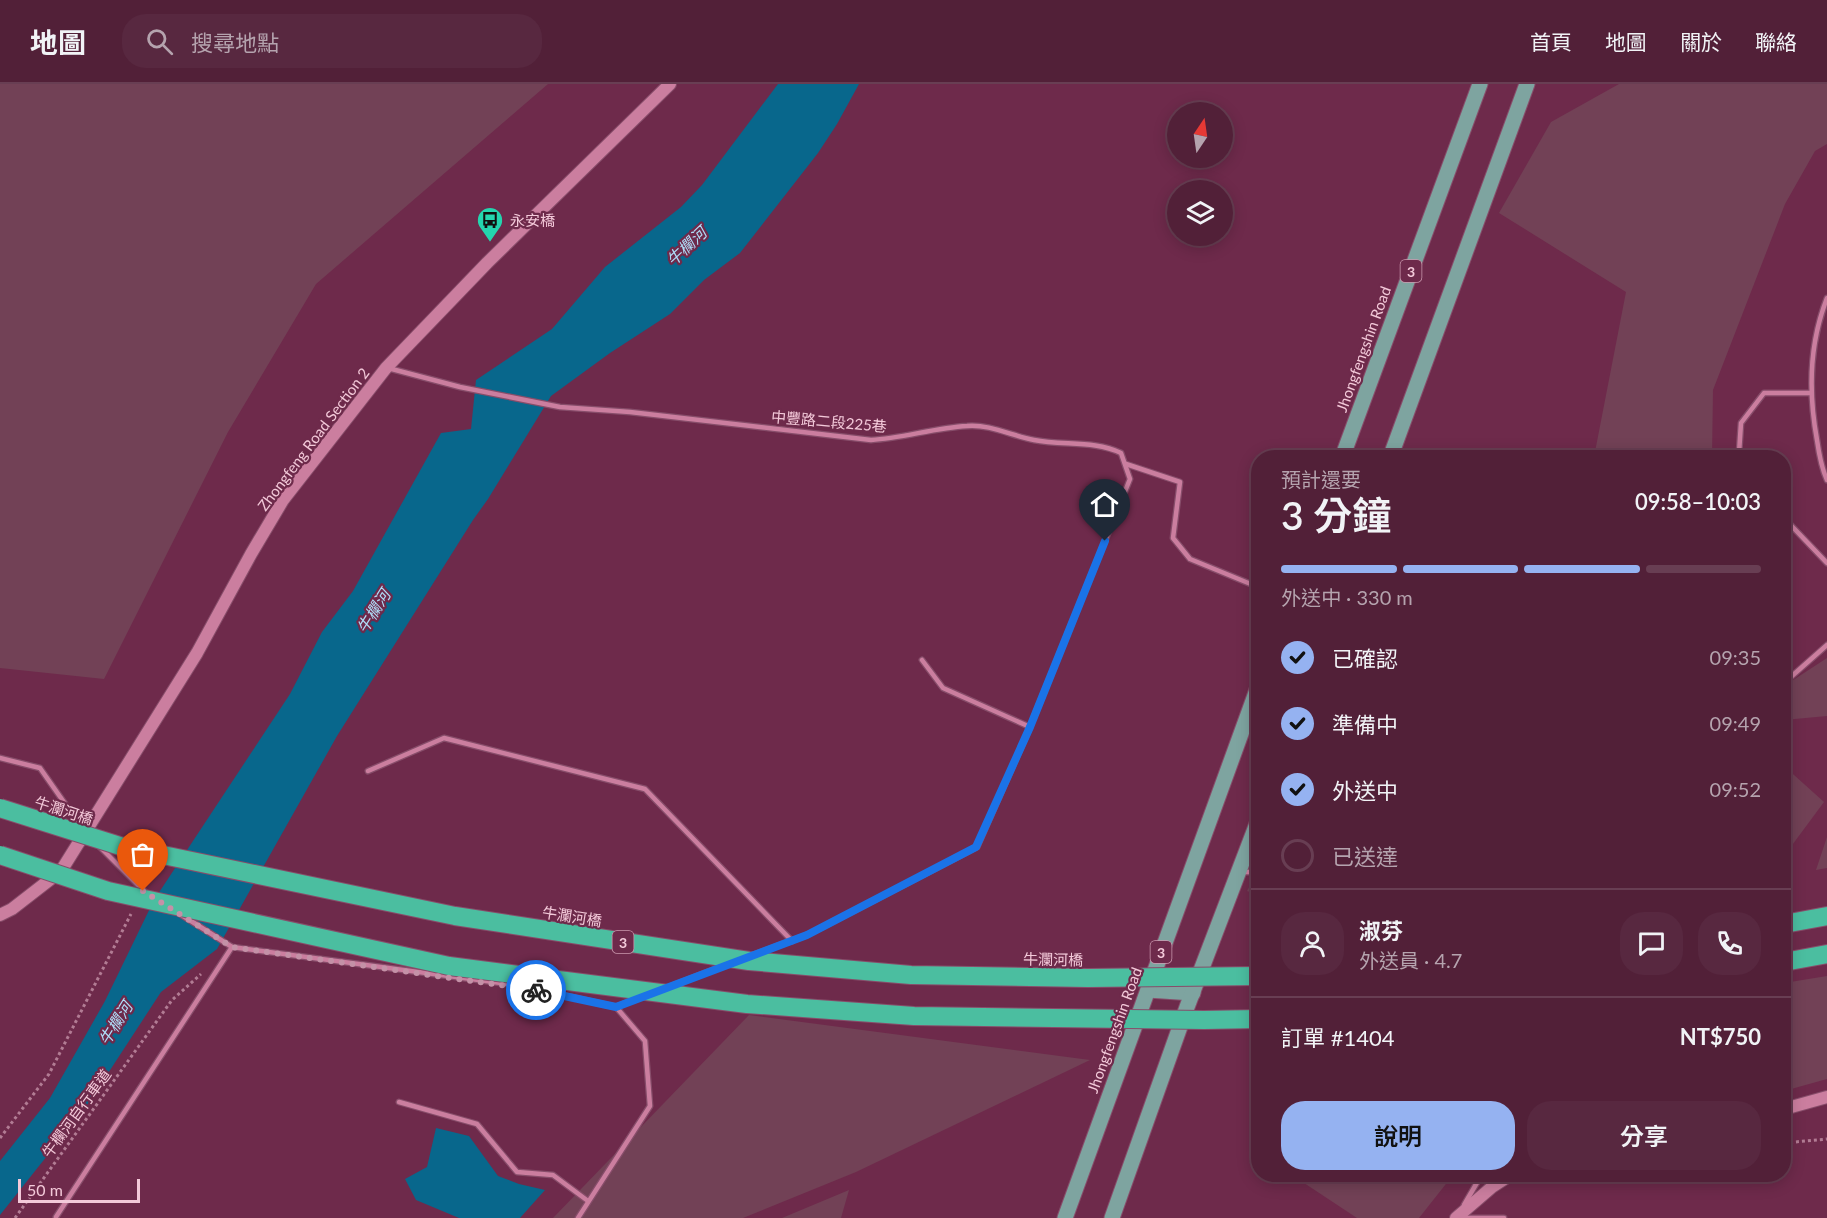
<!DOCTYPE html>
<html lang="zh-TW">
<head>
<meta charset="utf-8">
<style>
	:root { --surface:#522038; --page:#582840; --text:#f1f3f6; --muted:#b5a3ae; --line:#683e53; --accent:#95b2f1 }
	body { margin:0; font-family:Lato,"Noto Sans TC",sans-serif; background:var(--page); color:var(--text); height:100vh; display:flex; flex-direction:column; font-size:22px; white-space:nowrap }
	* { box-sizing:border-box; margin:0 }
	p { font-size:20px; color:var(--muted) }
	.icon { flex:none; width:33px; height:33px; fill:none; stroke:currentColor; stroke-width:2; stroke-linecap:round; stroke-linejoin:round }
	.map { position:relative; flex:1; overflow:hidden }
	.details { position:absolute; left:1251px; top:366px; width:540px; height:732px; display:flex; flex-direction:column; background:var(--surface); border-radius:24px; box-shadow:0 3px 15px #0003,0 0 0 2px var(--line) }
	.details>* { flex:none }
	.needle { width:39px; rotate:13deg }
	.fabs { position:absolute; left:1167px; top:18px; display:grid; gap:12px }
	.fabs a { display:grid; place-items:center; width:66px; height:66px; border-radius:50%; background:var(--surface); box-shadow:0 3px 15px #0003,0 0 0 2px var(--line); font-size:30px }
	.scale { position:absolute; left:18px; bottom:15px; width:122px; box-sizing:border-box; padding-left:6px; border:3px solid #f3c9d9; border-top:0; font-size:16px; line-height:21px; white-space:nowrap; color:#f3c9d9; -webkit-text-stroke:4px #6e2a4b; paint-order:stroke }
	.pin { position:absolute; display:grid; place-items:center; width:51px; height:51px; color:#fff; margin:-62px -26px; border-radius:50% 50% 50% 0; rotate:-45deg; box-shadow:0 0 6px #0007 }
	.pin .icon { rotate:45deg }
	.courier { position:absolute; display:grid; place-items:center; width:60px; height:60px; margin:-30px; border:4px solid #1a73e8; border-radius:50%; background:#fff; color:#222; box-shadow:0 2px 8px #0007 }
	.head em { font-style:normal; font-weight:600 }
	.head div { display:flex; flex-direction:column-reverse }
	.head { display:flex; align-items:center; justify-content:space-between; height:102px; padding:0 30px }
	h1 { font-size:39px; font-weight:600; line-height:45px }
	.bar { display:grid; grid-template-columns:repeat(4,1fr); gap:9px 6px; align-content:center; height:72px; padding:0 30px }
	.bar i { height:8px; border-radius:4px; background:var(--line) }
	.bar .selected { background:var(--accent) }
	.bar p { grid-column:span 4 }
	.line { display:flex; align-items:center; gap:15px; padding:0 30px; border-top:2px solid var(--line) }
	.line div { flex:1 }
	.round { display:grid; place-items:center; flex:none; width:63px; height:63px; border-radius:24px; background:var(--page) }
	ol { padding:0 30px; list-style:none }
	li { display:flex; align-items:center; gap:18px; height:66px }
	li p { margin-inline-start:auto }
	li .icon { padding:6px; border-radius:50%; background:var(--accent); color:#111; stroke-width:4 }
	li:last-child { color:var(--muted) }
	li i { width:33px; height:33px; border:3px solid var(--line); border-radius:50% }
	.button { display:flex; gap:12px; margin-top:auto; padding:12px 30px }
	.button a { flex:1; height:69px; border-radius:24px; background:var(--accent); color:#111; font-size:24px; font-weight:600; line-height:69px; text-align:center }
	.button a+a { background:var(--page); color:var(--text) }
	header { display:flex; align-items:center; gap:36px; box-sizing:border-box; height:84px; padding:0 30px; background:var(--surface); border-bottom:2px solid var(--line) }
	header strong { font-size:28px }
	nav { display:flex; gap:33px; margin-inline-start:auto; font-size:21px }
	.search { width:420px; height:54px; background:var(--page); display:flex; align-items:center; gap:15px; box-sizing:border-box; padding:0 21px; border-radius:24px; color:var(--muted); font-size:22px }
	.map>svg:first-child { display:block }
	.green { fill:#724156 }
	.water { fill:#08678c }
	.lines { fill:none; stroke-linecap:round; stroke-linejoin:round }
	.lane-casing { stroke:#874d6a; stroke-width:7 }
	.secondary-casing { stroke:#874d6a; stroke-width:14 }
	.primary-casing { stroke:#874d6a; stroke-width:17 }
	.highway-casing { stroke:#874d6a; stroke-width:20 }
	.path { stroke:#b27c94; stroke-width:3; stroke-dasharray:3 3; stroke-linecap:butt }
	.lane { stroke:#cb7e9f; stroke-width:4.5 }
	.secondary { stroke:#cb7e9f; stroke-width:12 }
	.primary { stroke:#7ea4a0; stroke-width:15 }
	.highway { stroke:#4bbea0; stroke-width:18 }
	.highway-bridge-casing { stroke:#874d6a; stroke-width:20; stroke-linecap:butt }
	.highway-bridge { stroke:#4bbea0; stroke-width:18 }
	.done { stroke:#c491a7; stroke-width:6; stroke-dasharray:0 10.8 }
	.route { stroke:#1a73e8; stroke-width:8 }
	.labels { text-anchor:middle; dominant-baseline:central; stroke-width:4.5; stroke-linejoin:round; paint-order:stroke }
	.shield { fill:#6e2a4b; stroke:#cb99ae; stroke-width:1.5 }
	.shield-label { font-size:14px; font-weight:bold; fill:#f3c9d9 }
	.poi-label { font-size:15px; fill:#f3c9d9; stroke:#6e2a4b; text-anchor:start }
	.street-label { font-size:15px; fill:#f3c9d9; stroke:#6e2a4b }
	.water-label { font-size:16px; font-style:italic; fill:#afdef8; stroke:#6e2a4b }
</style>
</head>
<body>
<header>
<strong>地圖</strong>
<div class="search"><svg class="icon" aria-label="search" viewBox="0 0 24 24"><circle cx="10" cy="10" r="6"/><path d="M15 15l6 6"/></svg>搜尋地點</div>
<nav><a>首頁</a><a>地圖</a><a>關於</a><a>聯絡</a></nav>
</header>
<div class="map">
<svg width="1827" height="1134" viewBox="0 0 1827 1134">
	<rect width="100%" height="100%" fill="#6e2a4b"/>
	<g class="green">
		<polygon points="0,0 548,0 316,200 228,348 104,595 0,584"/>
		<polygon points="1619,0 1827,0 1827,60 1815,67 1785,120 1713,306 1712,373 1594,373 1626,208 1499,129 1551,38"/>
		<polygon points="1827,574 1827,632 1784,636 1784,602"/>
		<polygon points="1784,682 1824,718 1784,772"/>
		<polygon points="1827,753 1827,784 1816,786"/>
		<polygon points="1258,787 1258,811 1247,807"/>
		<polygon points="1827,892 1827,995 1784,1007 1784,899"/>
		<polygon points="749,931 1090,976 856,1088 743,1134 553,1134"/>
		<polygon points="1292,1091 1453,1091 1419,1134 1357,1134"/>
		<polygon points="849,1106 841,1134 782,1134"/>
	</g>
	<g class="water">
		<polygon points="778,0 859,0 837,40 818,69 740,169 704,196 670,230 610,269 551,312 488,415 473,436 337,652 217,865 161,908 86,1023 0,1131 0,1077 50,1014 105,917 154,816 290,610 322,548 353,507 441,349 471,345 476,296 552,245 605,183 681,123 702,101"/>
		<polygon points="436,1044 469,1052 498,1092 519,1100 545,1106 520,1134 459,1134 416,1116 405,1095 427,1083"/>
	</g>
	<g class="lines">
		<g class="lane-casing">
			<g id="lane">
				<path d="M1827,214C1809,260 1808,307 1817,356C1819,370 1821,383 1827,396"/>
				<path d="M388,284L460,303L560,323L630,328L871,356C903,354 934,344 967,342C990,340 1012,352 1034,356C1063,362 1094,356 1121,369L1130,395L1030,643"/>
				<polyline points="1741,374 1739,369 1741,339 1764,309 1811,309"/>
				<polyline points="1126,380 1180,398 1173,454 1190,475 1258,503"/>
				<polyline points="1784,434 1827,479"/>
				<polyline points="1784,599 1827,561"/>
				<polyline points="0,674 40,684 82,744"/>
				<polyline points="368,687 444,654 645,705 792,857"/>
				<polyline points="100,763 145,808"/>
				<polyline points="1243,788 1258,788"/>
				<polyline points="180,830 232,863 516,901 616,923 645,957 650,1022 578,1134"/>
				<polyline points="753,871 807,851 977,763 1030,643 943,604 922,576"/>
				<polyline points="669,903 728,880"/>
				<polyline points="616,923 641,913"/>
				<polyline points="399,1018 477,1040 517,1088 553,1091 588,1117"/>
				<polyline points="1464,1121 1482,1090"/>
				<polyline points="56,1133 232,863"/>
				<polyline points="1460,1134 1504,1134"/>
			</g>
		</g>
		<g class="secondary-casing">
			<g id="secondary">
				<polyline points="0,831 12,825 61,787 197,569 251,470 283,416 386,284 487,179 670,0"/>
				<polyline points="1784,1025 1827,1013"/>
				<polyline points="1456,1134 1492,1103 1512,1090"/>
			</g>
		</g>
		<g class="primary-casing">
			<g id="primary">
				<polyline points="1342,374 1480,0"/>
				<polyline points="1390,374 1527,0"/>
				<polyline points="1148,906 1193,909"/>
				<polyline points="1065,1134 1258,603"/>
				<polyline points="1112,1134 1187,923 1258,737"/>
			</g>
		</g>
		<g class="highway-casing">
			<g id="highway">
				<polyline points="1784,840 1827,832"/>
				<polyline points="1784,878 1827,870"/>
			</g>
		</g>
		<g class="path">
			<polyline points="0,1054 49,990 131,830"/>
			<polyline points="1784,1059 1827,1055"/>
			<polyline points="15,1134 172,916 201,890"/>
		</g>
		<use href="#lane" class="lane"/>
		<use href="#secondary" class="secondary"/>
		<use href="#primary" class="primary"/>
		<use href="#highway" class="highway"/>
		<g class="highway-bridge-casing">
			<g id="highway-bridge">
				<polyline points="0,724 120,762 455,832 749,877 911,891 1088,894 1258,892"/>
				<polyline points="0,771 108,807 449,882 747,920 914,932 1204,936 1258,935"/>
			</g>
		</g>
		<use href="#highway-bridge" class="highway-bridge"/>
	</g>
	<g class="lines">
		<polyline class="done" points="143,807 232,863 536,906"/>
		<polyline class="route" points="536,906 616,923 807,851 976,763 1030,643 1105,457"/>
	</g>
	<defs>
		<g id="bus-pin" transform="scale(1.35)"><path d="M0 17L-7.5 6A9.5 9.5 0 1 1 7.5 6Z" fill="#24d5ae" stroke="#6e2a4b"/><path d="M-5-6H5V4H4V6H2V4H-2V6H-4V4H-5ZM-3.5-4V0h7V-4ZM-3.5 1.2v1.5H-2V1.2ZM2 1.2v1.5H3.5V1.2Z" fill="#111"/></g>
	</defs>
	<g fill-rule="evenodd">
		<use href="#bus-pin" x="490" y="136"/>
	</g>
	<g class="labels">
		<g class="shield">
			<rect x="1400.5" y="176" width="21" height="22" rx="4.5"/>
			<rect x="612.5" y="847" width="21" height="22" rx="4.5"/>
			<rect x="1150.5" y="857" width="21" height="22" rx="4.5"/>
		</g>
		<g class="shield-label">
			<text x="1411" y="187">3</text>
			<text x="623" y="858">3</text>
			<text x="1161" y="868">3</text>
		</g>
		<g class="poi-label">
			<text x="510" y="136">永安橋</text>
		</g>
		<g class="street-label">
			<text transform="translate(1363 265) rotate(-70)">Jhongfengshin Road</text>
			<text transform="translate(829 337) rotate(5)">中豐路二段225巷</text>
			<text transform="translate(313 355) rotate(-53)">Zhongfeng Road Section 2</text>
			<text transform="translate(64 726) rotate(18)">牛瀾河橋</text>
			<text transform="translate(572 832) rotate(9)">牛瀾河橋</text>
			<text transform="translate(1053 875) rotate(1)">牛瀾河橋</text>
			<text transform="translate(1114 946) rotate(-70)">Jhongfengshin Road</text>
			<text transform="translate(76 1029) rotate(-54)">牛欄河自行車道</text>
		</g>
		<g class="water-label">
			<text transform="translate(686 162) rotate(-43)">牛欄河</text>
			<text transform="translate(373 527) rotate(-58)">牛欄河</text>
			<text transform="translate(115 939) rotate(-58)">牛欄河</text>
		</g>
	</g>
</svg>
<div class="fabs">
<a><svg class="needle" viewBox="-14 -14 28 28"><path d="M0-13l5 13h-10z" fill="#e53935"/><path d="M0 13l5-13h-10z" fill="#b5a3ae"/></svg></a>
<a><svg class="icon" aria-label="layers" viewBox="0 0 24 24"><path d="M12 4l9 5-9 5-9-5zM3 14l9 5 9-5"/></svg></a>
</div>
<div class="scale">50 m</div>
<div class="pin" style="left:143px;top:807px;background:#ea580c"><svg class="icon" aria-label="bag" viewBox="0 0 24 24"><path d="M5 8h14l-1 12H6zM9 8a3 3 0 0 1 6 0"/></svg></div>
<div class="pin" style="left:1105px;top:457px;background:#1f2937"><svg class="icon" aria-label="home" viewBox="0 0 24 24"><path d="M3 11l9-7 9 7M6 9v11h12V9"/></svg></div>
<div class="courier" style="left:536px;top:906px"><svg class="icon" aria-label="bike" viewBox="0 0 24 24"><circle cx="6" cy="16" r="4"/><circle cx="18" cy="16" r="4"/><path d="M6 16l4-8h5l3 8M10 8l3 8H6M13 5h3"/></svg></div>
<section class="details">
<div class="head"><div><h1>3 分鐘</h1><p>預計還要</p></div><em>09:58–10:03</em></div>
<div class="bar"><i class="selected"></i><i class="selected"></i><i class="selected"></i><i></i><p>外送中 · 330 m</p></div>
<ol>
<li><svg class="icon" aria-label="check" viewBox="0 0 24 24"><path d="M5 12l5 5 9-10"/></svg>已確認<p>09:35</p></li>
<li><svg class="icon" aria-label="check" viewBox="0 0 24 24"><path d="M5 12l5 5 9-10"/></svg>準備中<p>09:49</p></li>
<li><svg class="icon" aria-label="check" viewBox="0 0 24 24"><path d="M5 12l5 5 9-10"/></svg>外送中<p>09:52</p></li>
<li><i></i>已送達</li>
</ol>
<div class="line" style="height:108px"><a class="round"><svg class="icon" aria-label="person" viewBox="0 0 24 24"><circle cx="12" cy="8" r="4"/><path d="M4 21q1-7 8-7t8 7"/></svg></a><div><b>淑芬</b><p>外送員 · 4.7</p></div><a class="round"><svg class="icon" aria-label="chat" viewBox="0 0 24 24"><path d="M4 5h16v11H9l-5 4z"/></svg></a><a class="round"><svg class="icon" aria-label="phone" viewBox="0 0 24 24"><path d="M5 4h4l2 5-3 2q2 4 5 5l2-3 5 2v4C11 20 4 13 5 4z"/></svg></a></div>
<div class="line" style="height:78px"><div>訂單 #1404</div><b>NT$750</b></div>
<div class="button"><a>說明</a><a>分享</a></div>
</section>
</div>
</body>
</html>
